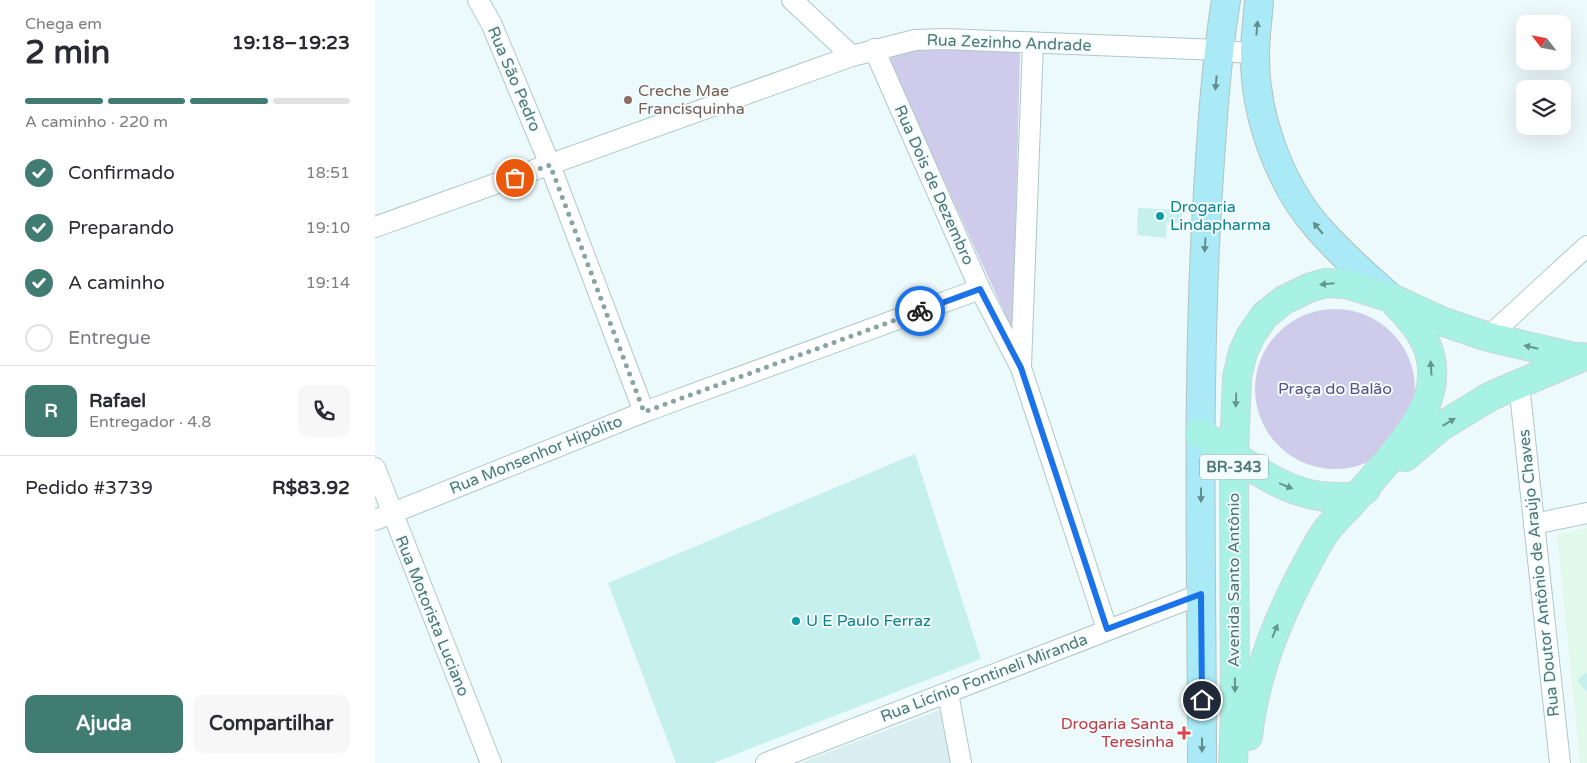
<!DOCTYPE html>
<html lang="pt">
<head>
<meta charset="utf-8">
<style>
	:root { --surface:#fff; --page:#f7f7f7; --text:#2b2b33; --muted:#7c7c81; --line:#e1e1e2; --accent:#407c72 }
	body { margin:0; font-family:"Varela Round",sans-serif; background:var(--page); color:var(--text); height:100vh; display:flex; flex-direction:column; font-size:19px; white-space:nowrap }
	* { box-sizing:border-box; margin:0 }
	p { font-size:16px; color:var(--muted) }
	.icon { flex:none; width:28px; height:28px; fill:none; stroke:currentColor; stroke-width:2; stroke-linecap:round; stroke-linejoin:round }
	.map { position:relative; flex:1; overflow:hidden }
	.panel { display:flex; flex-direction:column; background:var(--surface); width:375px }
	.panel>* { flex:none }
	.needle { width:32px; rotate:302deg }
	.controls { position:absolute; left:1141px; top:15px; display:grid; gap:10px }
	.controls a { display:grid; place-items:center; width:55px; height:55px; border-radius:10px; background:var(--surface); box-shadow:0 5px 20px #0002; font-size:25px }
	.pin { position:absolute; display:grid; place-items:center; width:42px; height:42px; color:#fff; margin:-21px; border:2px solid #fff; border-radius:50%; box-shadow:0 1px 5px #0007 }
	.courier { position:absolute; display:grid; place-items:center; width:50px; height:50px; margin:-25px; border:4px solid #1a73e8; border-radius:50%; background:#fff; color:#222; box-shadow:0 1px 6px #0007 }
	.summary em { font-style:normal; font-weight:700 }
	.summary div { display:flex; flex-direction:column-reverse }
	.summary { display:flex; align-items:center; justify-content:space-between; height:85px; padding:0 25px }
	h1 { font-size:32px; font-weight:700; line-height:38px }
	.bar { display:grid; grid-template-columns:repeat(4,1fr); gap:8px 5px; align-content:center; height:60px; padding:0 25px }
	.bar i { height:6px; border-radius:4px; background:var(--line) }
	.bar .selected { background:var(--accent) }
	.bar p { grid-column:span 4 }
	.line { display:flex; align-items:center; gap:12px; padding:0 25px; border-top:1px solid var(--line) }
	.line div { flex:1 }
	.round { display:grid; place-items:center; flex:none; width:52px; height:52px; border-radius:10px; background:var(--page) }
	ol { padding:0 25px; list-style:none }
	li { display:flex; align-items:center; gap:15px; height:55px }
	li p { margin-inline-start:auto }
	li .icon { padding:5px; border-radius:50%; background:var(--accent); color:#fff; stroke-width:4 }
	li:last-child { color:var(--muted) }
	li i { width:28px; height:28px; border:2px solid var(--line); border-radius:50% }
	.cta { display:flex; gap:10px; margin-top:auto; padding:10px 25px }
	.cta a { flex:1; height:58px; border-radius:10px; background:var(--accent); color:#fff; font-size:20px; font-weight:700; line-height:58px; text-align:center }
	.cta a+a { background:var(--page); color:var(--text) }
	main { display:flex; flex:1; min-height:0 }
	.map>svg:first-child { display:block }
	.residential { fill:#d8eef0 }
	.medical { fill:#e0f9eb }
	.green { fill:#cfcbea }
	.building { fill:#c5f0ee }
	.lines { fill:none; stroke-linecap:round; stroke-linejoin:round }
	.street-casing { stroke:#acc9c8; stroke-width:22 }
	.primary-casing { stroke:#b2c3c1; stroke-width:30 }
	.highway-casing { stroke:#cad6d5; stroke-width:30 }
	.street { stroke:#fff; stroke-width:20 }
	.primary { stroke:#aae9f6; stroke-width:28 }
	.highway { stroke:#a7f2e4; stroke-width:28 }
	.oneway { fill:#618e8d }
	.oneway2 { fill:#65968f }
	.done { stroke:#86a5a3; stroke-width:5; stroke-dasharray:0 9 }
	.route { stroke:#1a73e8; stroke-width:6 }
	.education-dot { fill:#8d6e63; stroke:#f3fdfe; stroke-width:2 }
	.culture-dot { fill:#0f9aa8; stroke:#f3fdfe; stroke-width:2 }
	.health-dot { fill:#e0444e; stroke:#f3fdfe; stroke-width:2 }
	.labels { text-anchor:middle; dominant-baseline:central; stroke-width:4; stroke-linejoin:round; paint-order:stroke }
	.shield { fill:#f3fdfe; stroke:#809f9d; stroke-width:1 }
	.shield-label { font-size:15px; font-weight:bold; fill:#4f7773 }
	.street-label { font-size:16px; fill:#4f7773; stroke:#f3fdfe }
	.education-label { font-size:16px; fill:#785e54; stroke:#f3fdfe; text-anchor:start }
	.culture-label { font-size:16px; fill:#0d838f; stroke:#f3fdfe; text-anchor:start }
	.park-label { font-size:16px; fill:#5c4e88; stroke:#f3fdfe }
	.health-label { font-size:16px; fill:#be3a42; stroke:#f3fdfe; text-anchor:end }
</style>
</head>
<body>
<main>
<section class="panel">
<div class="summary"><div><h1>2 min</h1><p>Chega em</p></div><em>19:18–19:23</em></div>
<div class="bar"><i class="selected"></i><i class="selected"></i><i class="selected"></i><i></i><p>A caminho · 220 m</p></div>
<ol>
<li><svg class="icon" aria-label="check" viewBox="0 0 24 24"><path d="M5 12l5 5 9-10"/></svg>Confirmado<p>18:51</p></li>
<li><svg class="icon" aria-label="check" viewBox="0 0 24 24"><path d="M5 12l5 5 9-10"/></svg>Preparando<p>19:10</p></li>
<li><svg class="icon" aria-label="check" viewBox="0 0 24 24"><path d="M5 12l5 5 9-10"/></svg>A caminho<p>19:14</p></li>
<li><i></i>Entregue</li>
</ol>
<div class="line" style="height:90px"><b class="round" style="background:var(--accent);color:#fff">R</b><div><b>Rafael</b><p>Entregador · 4.8</p></div><a class="round"><svg class="icon" aria-label="phone" viewBox="0 0 24 24"><path d="M5 4h4l2 5-3 2q2 4 5 5l2-3 5 2v4C11 20 4 13 5 4z"/></svg></a></div>
<div class="line" style="height:65px"><div>Pedido #3739</div><b>R$83.92</b></div>
<div class="cta"><a>Ajuda</a><a>Compartilhar</a></div>
</section>
<div class="map">
<svg width="1212" height="763" viewBox="0 0 1212 763">
	<rect width="100%" height="100%" fill="#edfafc"/>
	<polygon class="residential" points="567,709 578,763 425,763"/>
	<polygon class="medical" points="1212,528 1212,763 1205,763 1182,534"/>
	<g class="green">
		<polygon points="553,47 645,53 638,331 513,59 529,52"/>
		<circle cx="960" cy="389" r="80"/>
	</g>
	<g class="building">
		<polygon points="763,208 807,210 807,223 792,223 791,238 762,235"/>
		<polygon points="540,454 606,659 338,763 301,763 233,583"/>
		<polygon points="1212,672 1212,692 1202,680"/>
	</g>
	<g class="lines">
		<g class="street-casing">
			<g id="street">
				<polyline points="103,0 117,25 175,165 269,412"/>
				<polyline points="417,0 477,56"/>
				<polyline points="499,49 605,289 646,368 732,629"/>
				<polyline points="0,227 477,56 540,40 570,39 843,50 880,54"/>
				<polyline points="1113,337 1212,246"/>
				<polyline points="646,366 658,43"/>
				<polyline points="1144,384 1185,763"/>
				<polyline points="0,468 116,763"/>
				<polyline points="0,520 269,412 605,289"/>
				<polyline points="1159,524 1212,513"/>
				<polyline points="573,693 586,763"/>
				<polyline points="391,763 826,594"/>
			</g>
		</g>
		<g class="primary-casing">
			<g id="primary">
				<path d="M884,0C883,18 880,36 880,53C879,114 904,184 944,229C966,254 991,276 1016,298"/>
				<path d="M827,763C827,572 821,381 833,191C837,127 841,63 851,0"/>
			</g>
		</g>
		<g class="highway-casing">
			<g id="highway">
				<path d="M825,433C867,459 908,497 959,497C975,497 979,499 991,489"/>
				<polyline points="1030,457 1065,427 1116,396 1207,357"/>
				<path d="M873,736C879,681 898,630 923,581C932,564 940,547 951,531C958,522 966,514 974,506C986,492 999,477 1011,463C1036,433 1066,398 1055,355C1050,335 1036,319 1022,305"/>
				<polyline points="858,763 860,714 859,455 862,377 868,352 876,335 890,315 909,300 936,287 951,283 971,284 1016,298 1066,321 1113,337 1204,358"/>
			</g>
		</g>
		<use href="#street" class="street"/>
		<use href="#primary" class="primary"/>
		<use href="#highway" class="highway"/>
	</g>
	<defs><path id="oneway-solid" d="M-6-.8H1V-3.2L6.5 0L1 3.2V.8H-6Z" transform="scale(1.25)"/></defs>
	<g class="oneway">
		<use href="#oneway-solid" transform="translate(882 28) rotate(-85)"/>
		<use href="#oneway-solid" transform="translate(841 83) rotate(95)"/>
		<use href="#oneway-solid" transform="translate(943 228) rotate(-130)"/>
		<use href="#oneway-solid" transform="translate(830 245) rotate(94)"/>
		<use href="#oneway-solid" transform="translate(826 495) rotate(90)"/>
		<use href="#oneway-solid" transform="translate(827 745) rotate(90)"/>
	</g>
	<g class="oneway2">
		<use href="#oneway-solid" transform="translate(952 284) rotate(175)"/>
		<use href="#oneway-solid" transform="translate(1156 347) rotate(-167)"/>
		<use href="#oneway-solid" transform="translate(1056 368) rotate(-94)"/>
		<use href="#oneway-solid" transform="translate(861 400) rotate(92)"/>
		<use href="#oneway-solid" transform="translate(1074 422) rotate(-31)"/>
		<use href="#oneway-solid" transform="translate(911 486) rotate(22)"/>
		<use href="#oneway-solid" transform="translate(900 631) rotate(-68)"/>
		<use href="#oneway-solid" transform="translate(860 685) rotate(90)"/>
	</g>
	<g class="lines">
		<polyline class="done" points="140,178 175,165 269,412 545,311"/>
		<polyline class="route" points="545,311 605,289 646,368 732,629 826,594 827,700"/>
	</g>
	<circle class="education-dot" cx="253" cy="100" r="5"/>
	<g class="culture-dot">
		<circle cx="785" cy="216" r="5"/>
		<circle cx="421" cy="621" r="5"/>
	</g>
	<path class="health-dot" d="M806.5 725.5h5v5h5v5h-5v5h-5v-5h-5v-5h5z"/>
	<g class="labels">
		<rect class="shield" x="825" y="454.5" width="68" height="25" rx="4"/>
		<g class="shield-label">
			<text x="859" y="467">BR-343</text>
		</g>
		<g class="street-label">
			<text transform="translate(634 43) rotate(2)">Rua Zezinho Andrade</text>
			<text transform="translate(139 79) rotate(67)">Rua São Pedro</text>
			<text transform="translate(559 185) rotate(66)">Rua Dois de Dezembro</text>
			<text transform="translate(161 455) rotate(-22)">Rua Monsenhor Hipólito</text>
			<text transform="translate(1164 573) rotate(-96)">Rua Doutor Antônio de Araújo Chaves</text>
			<text transform="translate(859 580) rotate(-90)">Avenida Santo Antônio</text>
			<text transform="translate(57 616) rotate(68)">Rua Motorista Luciano</text>
			<text transform="translate(609 678) rotate(-21)">Rua Licínio Fontineli Miranda</text>
		</g>
		<g class="education-label">
			<text x="263" y="91">Creche Mae<tspan x="263" dy="18">Francisquinha</tspan></text>
		</g>
		<g class="culture-label">
			<text x="795" y="207">Drogaria<tspan x="795" dy="18">Lindapharma</tspan></text>
			<text x="431" y="621">U E Paulo Ferraz</text>
		</g>
		<g class="park-label">
			<text x="960" y="389">Praça do Balão</text>
		</g>
		<g class="health-label">
			<text x="799" y="724">Drogaria Santa<tspan x="799" dy="18">Teresinha</tspan></text>
		</g>
	</g>
</svg>
<div class="controls">
<a><svg class="needle" viewBox="-14 -14 28 28"><path d="M0-13l5 13h-10z" fill="#e53935"/><path d="M0 13l5-13h-10z" fill="#7c7c81"/></svg></a>
<a><svg class="icon" aria-label="layers" viewBox="0 0 24 24"><path d="M12 4l9 5-9 5-9-5zM3 14l9 5 9-5"/></svg></a>
</div>
<div class="pin" style="left:140px;top:178px;background:#ea580c"><svg class="icon" aria-label="bag" viewBox="0 0 24 24"><path d="M5 8h14l-1 12H6zM9 8a3 3 0 0 1 6 0"/></svg></div>
<div class="pin" style="left:827px;top:700px;background:#1f2937"><svg class="icon" aria-label="home" viewBox="0 0 24 24"><path d="M3 11l9-7 9 7M6 9v11h12V9"/></svg></div>
<div class="courier" style="left:545px;top:311px"><svg class="icon" aria-label="bike" viewBox="0 0 24 24"><circle cx="6" cy="16" r="4"/><circle cx="18" cy="16" r="4"/><path d="M6 16l4-8h5l3 8M10 8l3 8H6M13 5h3"/></svg></div>
</div>
</main>
</body>
</html>
